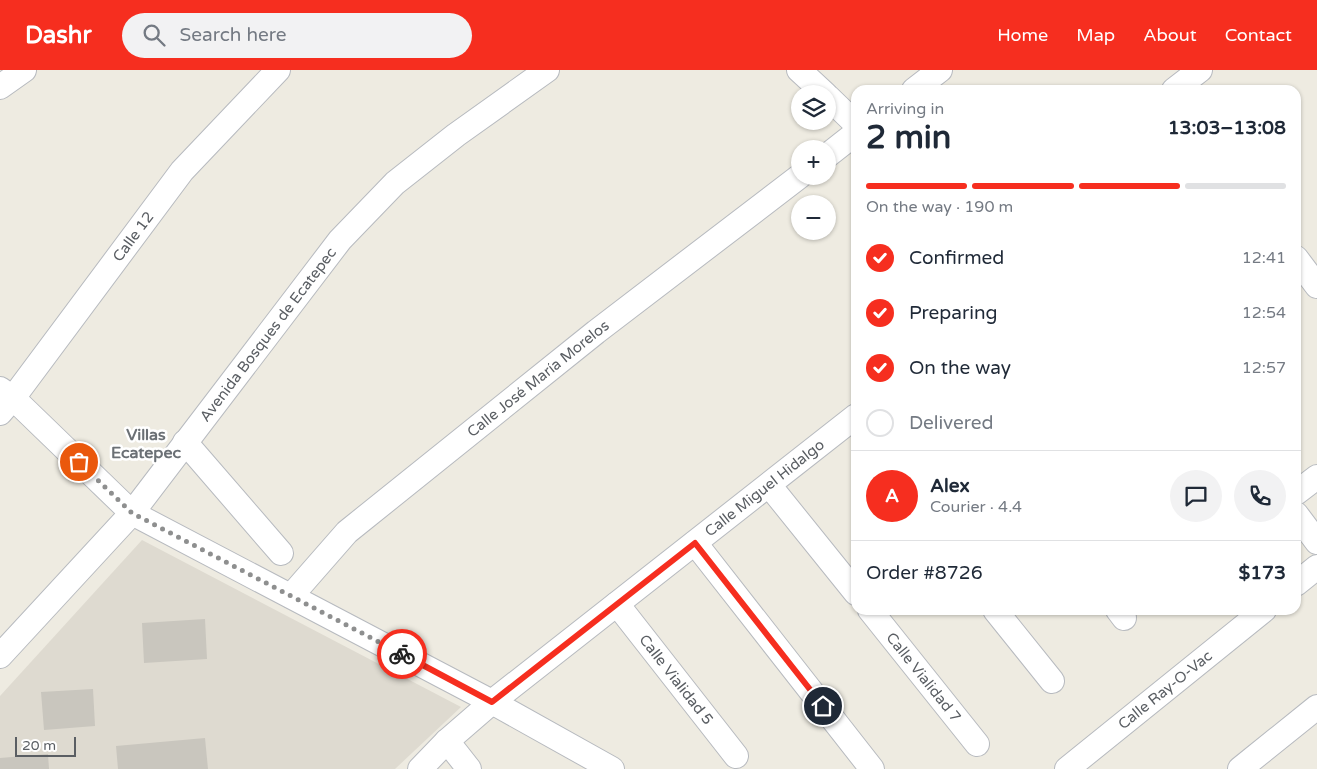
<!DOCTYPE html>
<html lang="en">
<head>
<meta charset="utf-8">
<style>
	:root { --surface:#fff; --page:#f2f2f3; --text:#1f2937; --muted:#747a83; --line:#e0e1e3; --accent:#f62e1f }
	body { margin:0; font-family:"Varela Round",sans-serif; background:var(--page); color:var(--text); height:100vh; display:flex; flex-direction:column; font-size:19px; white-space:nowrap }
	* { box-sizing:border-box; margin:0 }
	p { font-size:16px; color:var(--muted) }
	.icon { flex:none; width:28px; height:28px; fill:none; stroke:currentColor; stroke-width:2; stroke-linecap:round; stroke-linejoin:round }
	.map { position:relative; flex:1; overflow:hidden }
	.sheet { position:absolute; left:851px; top:15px; width:450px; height:530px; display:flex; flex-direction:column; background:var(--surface); border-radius:15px; box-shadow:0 1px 4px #0004 }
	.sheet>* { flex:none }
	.tools { position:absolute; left:791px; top:15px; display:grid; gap:10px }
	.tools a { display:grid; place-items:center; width:45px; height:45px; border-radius:50%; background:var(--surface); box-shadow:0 1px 4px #0004; font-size:25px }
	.scale { position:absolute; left:15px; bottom:12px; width:61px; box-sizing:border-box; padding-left:5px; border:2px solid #5a5e63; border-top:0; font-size:14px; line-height:18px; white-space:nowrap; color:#5a5e63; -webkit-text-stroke:4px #fff; paint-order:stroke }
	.pin { position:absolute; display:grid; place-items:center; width:42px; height:42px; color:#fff; margin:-21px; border:2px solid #fff; border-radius:50%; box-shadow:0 1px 5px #0007 }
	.courier { position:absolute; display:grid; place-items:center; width:50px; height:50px; margin:-25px; border:4px solid #f62e1f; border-radius:50%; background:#fff; color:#222; box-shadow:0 1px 6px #0007 }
	.headline em { font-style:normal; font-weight:800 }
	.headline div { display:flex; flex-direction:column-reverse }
	.headline { display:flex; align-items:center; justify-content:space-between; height:85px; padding:0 15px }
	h1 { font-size:32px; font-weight:800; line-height:38px }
	.bar { display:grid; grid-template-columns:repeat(4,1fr); gap:8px 5px; align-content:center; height:60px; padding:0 15px }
	.bar i { height:6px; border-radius:4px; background:var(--line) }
	.bar .on { background:var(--accent) }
	.bar p { grid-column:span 4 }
	.line { display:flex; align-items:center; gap:12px; padding:0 15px; border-top:1px solid var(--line) }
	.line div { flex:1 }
	.round { display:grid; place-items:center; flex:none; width:52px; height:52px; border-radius:26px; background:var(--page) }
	ol { padding:0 15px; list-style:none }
	li { display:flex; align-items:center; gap:15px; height:55px }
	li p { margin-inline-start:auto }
	li .icon { padding:5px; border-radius:50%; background:var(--accent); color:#fff; stroke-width:4 }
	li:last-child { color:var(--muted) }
	li i { width:28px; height:28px; border:2px solid var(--line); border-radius:50% }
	header { display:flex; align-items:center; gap:30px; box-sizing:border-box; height:70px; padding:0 25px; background:var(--accent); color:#fff }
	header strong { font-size:24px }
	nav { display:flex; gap:28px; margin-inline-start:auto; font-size:18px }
	.search { width:350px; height:45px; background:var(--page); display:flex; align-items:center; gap:12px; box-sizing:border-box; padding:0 18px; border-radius:28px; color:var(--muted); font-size:19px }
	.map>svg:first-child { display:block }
	.education { fill:#dedad0 }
	.building { fill:#c9c6be }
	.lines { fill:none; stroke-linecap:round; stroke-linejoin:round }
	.minor-casing { stroke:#b7babf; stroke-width:26 }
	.minor { stroke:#fff; stroke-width:24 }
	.done { stroke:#8e8f8f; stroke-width:5; stroke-dasharray:0 9 }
	.route { stroke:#f62e1f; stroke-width:6 }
	.labels { text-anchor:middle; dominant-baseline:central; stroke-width:5; stroke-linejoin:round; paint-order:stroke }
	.street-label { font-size:15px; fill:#5a5e63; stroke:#fff }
	.neighbourhood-label { font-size:16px; font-weight:bold; fill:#6b7075; stroke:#fff }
</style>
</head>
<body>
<header>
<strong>Dashr</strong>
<div class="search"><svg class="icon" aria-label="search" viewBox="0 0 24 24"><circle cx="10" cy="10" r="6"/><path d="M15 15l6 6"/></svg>Search here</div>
<nav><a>Home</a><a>Map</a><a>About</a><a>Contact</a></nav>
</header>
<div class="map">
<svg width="1317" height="699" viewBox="0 0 1317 699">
	<rect width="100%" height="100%" fill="#eeebe1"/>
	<polygon class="education" points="142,470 461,637 395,699 0,699 0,626"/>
	<g class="building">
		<polygon points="205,549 207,589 144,593 142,553"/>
		<polygon points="93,619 95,656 44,660 41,622"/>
		<polygon points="205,668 208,699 118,699 116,676"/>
		<polygon points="48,684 49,699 0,699 0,688"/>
	</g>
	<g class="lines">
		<g class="minor-casing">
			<g id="minor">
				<polyline points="799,0 825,24"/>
				<polyline points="0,17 24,0"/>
				<polyline points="914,20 940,0"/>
				<polyline points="1174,20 1200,0"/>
				<polyline points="828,27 856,54"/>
				<polyline points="828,85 856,63"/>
				<polyline points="1296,188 1317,216"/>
				<polyline points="0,319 13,328 132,443 492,632 612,699"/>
				<path id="s1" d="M0,343L13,328L182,101L278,0"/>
				<polyline points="185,372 281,483"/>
				<polyline points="769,415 856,523"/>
				<polyline points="1296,423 1317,407"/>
				<polyline points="1296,444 1317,472"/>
				<polyline points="695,473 872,699"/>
				<polyline points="1296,514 1317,497"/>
				<path id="s2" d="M291,526L347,462L596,262L800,106"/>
				<path id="s3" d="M617,534L736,686"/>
				<path id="s4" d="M870,540L977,674"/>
				<polyline points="995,540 1052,611"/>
				<polyline points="1118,540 1124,548"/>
				<path id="s5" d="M0,586L132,443L340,170L395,113L456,65L547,0"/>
				<polyline points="447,671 469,699"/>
				<path id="s6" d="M420,699L447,671L492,632L856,346"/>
				<path id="s7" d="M1067,699L1264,540"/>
				<polyline points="1240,699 1317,637"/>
			</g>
		</g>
		<use href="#minor" class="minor"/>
	</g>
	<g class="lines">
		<polyline class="done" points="79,392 132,443 402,584"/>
		<polyline class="route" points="402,584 492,632 695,473 823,636"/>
	</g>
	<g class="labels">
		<g class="street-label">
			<text stroke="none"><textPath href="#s1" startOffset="221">Calle 12</textPath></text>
			<text stroke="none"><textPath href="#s5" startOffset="419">Avenida Bosques de Ecatepec</textPath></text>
			<text stroke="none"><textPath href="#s2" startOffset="330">Calle José María Morelos</textPath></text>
			<text stroke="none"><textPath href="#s6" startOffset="445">Calle Miguel Hidalgo</textPath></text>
			<text stroke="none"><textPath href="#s4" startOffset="86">Calle Vialidad 7</textPath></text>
			<text stroke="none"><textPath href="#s3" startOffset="96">Calle Vialidad 5</textPath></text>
			<text stroke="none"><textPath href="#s7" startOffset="126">Calle Ray-O-Vac</textPath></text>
		</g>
		<g class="neighbourhood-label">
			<text x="146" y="365">Villas<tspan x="146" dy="18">Ecatepec</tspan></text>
		</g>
	</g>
</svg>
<div class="tools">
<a><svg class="icon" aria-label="layers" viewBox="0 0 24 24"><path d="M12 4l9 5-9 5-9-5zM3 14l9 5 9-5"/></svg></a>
<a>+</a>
<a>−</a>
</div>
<div class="scale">20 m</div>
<div class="pin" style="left:79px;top:392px;background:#ea580c"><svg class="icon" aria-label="bag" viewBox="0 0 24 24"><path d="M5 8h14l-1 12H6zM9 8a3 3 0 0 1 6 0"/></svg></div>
<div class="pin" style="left:823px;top:636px;background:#1f2937"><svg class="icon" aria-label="home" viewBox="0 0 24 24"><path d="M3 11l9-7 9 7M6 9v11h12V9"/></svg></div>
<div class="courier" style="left:402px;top:584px"><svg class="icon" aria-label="bike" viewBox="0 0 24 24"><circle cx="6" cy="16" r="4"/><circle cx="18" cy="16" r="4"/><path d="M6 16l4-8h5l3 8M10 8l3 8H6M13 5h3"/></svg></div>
<section class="sheet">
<div class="headline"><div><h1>2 min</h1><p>Arriving in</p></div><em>13:03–13:08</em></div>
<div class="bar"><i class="on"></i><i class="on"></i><i class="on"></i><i></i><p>On the way · 190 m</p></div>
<ol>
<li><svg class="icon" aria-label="check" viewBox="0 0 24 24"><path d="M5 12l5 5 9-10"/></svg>Confirmed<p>12:41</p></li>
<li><svg class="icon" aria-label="check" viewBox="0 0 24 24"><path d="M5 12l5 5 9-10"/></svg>Preparing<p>12:54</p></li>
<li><svg class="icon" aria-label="check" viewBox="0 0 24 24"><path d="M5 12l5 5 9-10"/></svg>On the way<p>12:57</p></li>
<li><i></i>Delivered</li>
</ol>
<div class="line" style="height:90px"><b class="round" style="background:var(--accent);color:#fff">A</b><div><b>Alex</b><p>Courier · 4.4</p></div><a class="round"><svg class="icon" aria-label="chat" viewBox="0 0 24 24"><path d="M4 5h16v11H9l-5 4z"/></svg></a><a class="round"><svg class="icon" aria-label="phone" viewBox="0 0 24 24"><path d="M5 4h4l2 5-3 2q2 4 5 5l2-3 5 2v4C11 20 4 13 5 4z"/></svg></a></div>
<div class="line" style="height:65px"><div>Order #8726</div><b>$173</b></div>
</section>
</div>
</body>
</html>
